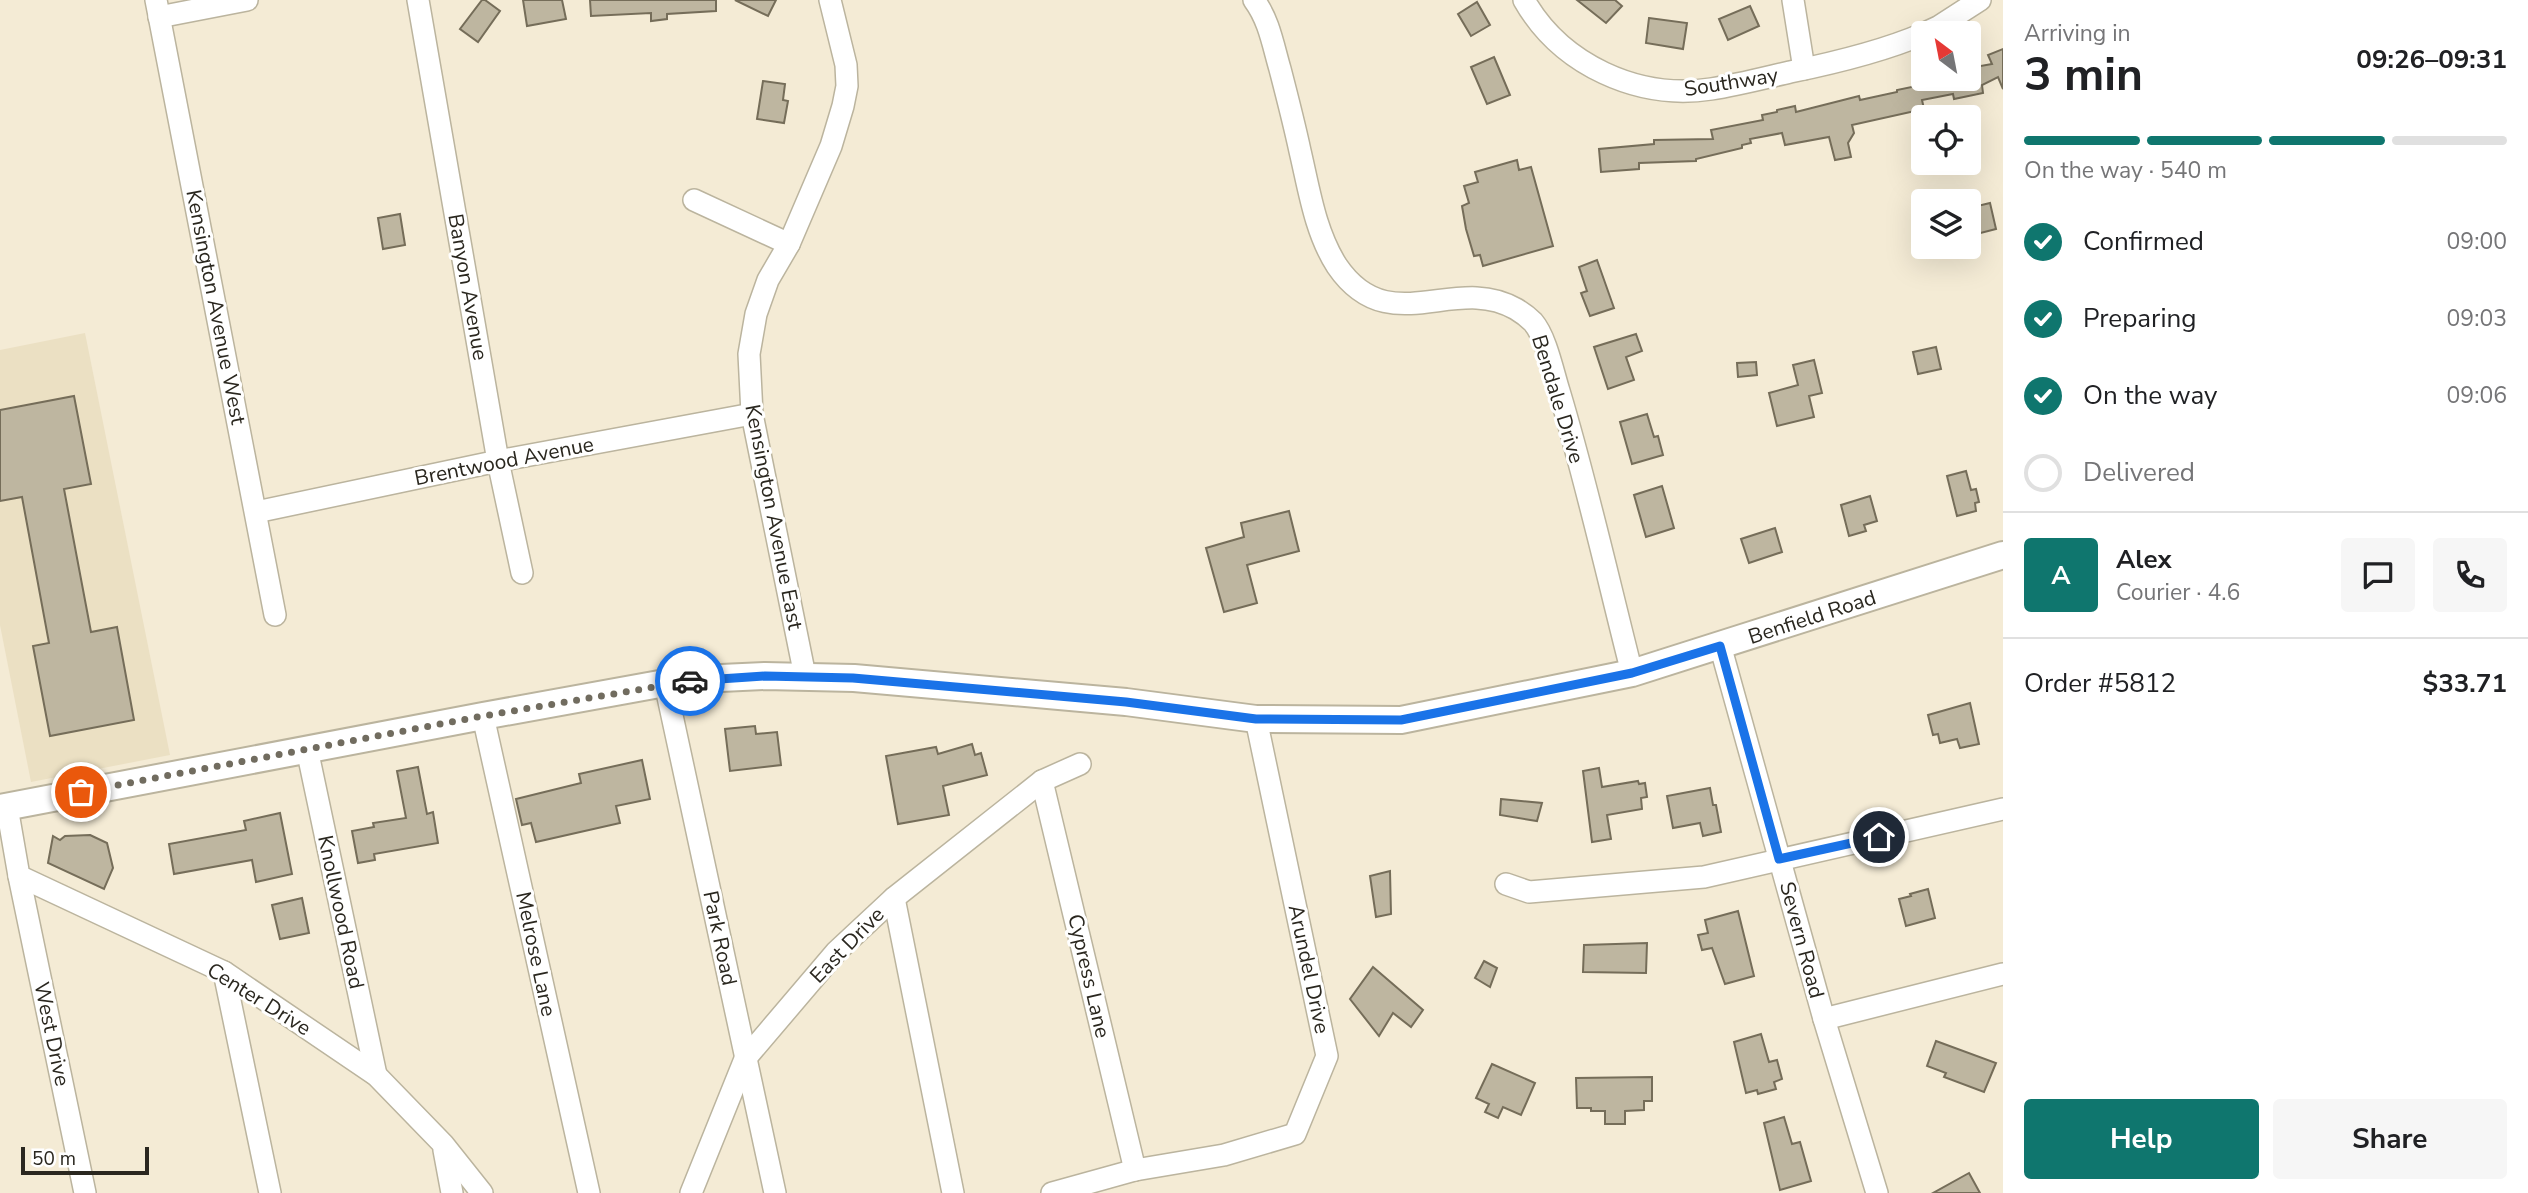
<!DOCTYPE html>
<html lang="en">
<head>
<meta charset="utf-8">
<style>
	:root { --surface:#fff; --page:#f6f6f6; --text:#202124; --muted:#757577; --line:#e0e0e0; --accent:#0f766e }
	body { margin:0; font-family:"Nunito Sans",sans-serif; background:var(--page); color:var(--text); height:100vh; display:flex; flex-direction:column; font-size:26px; white-space:nowrap }
	* { box-sizing:border-box; margin:0 }
	p { font-size:23px; color:var(--muted) }
	.icon { flex:none; width:38px; height:38px; fill:none; stroke:currentColor; stroke-width:2; stroke-linecap:round; stroke-linejoin:round }
	.map { position:relative; flex:1; overflow:hidden }
	.sheet { display:flex; flex-direction:column; background:var(--surface); width:525px }
	.sheet>* { flex:none }
	.needle { width:46px; rotate:328deg }
	.controls { position:absolute; left:1911px; top:21px; display:grid; gap:14px }
	.controls a { display:grid; place-items:center; width:70px; height:70px; border-radius:7px; background:var(--surface); box-shadow:0 7px 28px #0002; font-size:35px }
	.scale { position:absolute; left:21px; bottom:18px; width:128px; box-sizing:border-box; padding-left:7px; border:4px solid #2a271f; border-top:0; font-size:19px; line-height:24px; white-space:nowrap; color:#2a271f; -webkit-text-stroke:5px #fff; paint-order:stroke }
	.pin { position:absolute; display:grid; place-items:center; width:60px; height:60px; color:#fff; margin:-30px; border:4px solid #fff; border-radius:50%; box-shadow:0 2px 7px #0007 }
	.courier { position:absolute; display:grid; place-items:center; width:70px; height:70px; margin:-35px; border:5px solid #1a73e8; border-radius:50%; background:#fff; color:#222; box-shadow:0 2px 9px #0007 }
	.headline em { font-style:normal; font-weight:700 }
	.headline div { display:flex; flex-direction:column-reverse }
	.headline { display:flex; align-items:center; justify-content:space-between; height:119px; padding:0 21px }
	h1 { font-size:46px; font-weight:700; line-height:52px }
	.bar { display:grid; grid-template-columns:repeat(4,1fr); gap:10px 7px; align-content:center; height:84px; padding:0 21px }
	.bar i { height:9px; border-radius:5px; background:var(--line) }
	.bar .current { background:var(--accent) }
	.bar p { grid-column:span 4 }
	.line { display:flex; align-items:center; gap:18px; padding:0 21px; border-top:2px solid var(--line) }
	.line div { flex:1 }
	.round { display:grid; place-items:center; flex:none; width:74px; height:74px; border-radius:7px; background:var(--page) }
	ol { padding:0 21px; list-style:none }
	li { display:flex; align-items:center; gap:21px; height:77px }
	li p { margin-inline-start:auto }
	li .icon { padding:7px; border-radius:50%; background:var(--accent); color:#fff; stroke-width:4 }
	li:last-child { color:var(--muted) }
	li i { width:38px; height:38px; border:4px solid var(--line); border-radius:50% }
	.action { display:flex; gap:14px; margin-top:auto; padding:14px 21px }
	.action a { flex:1; height:80px; border-radius:7px; background:var(--accent); color:#fff; font-size:28px; font-weight:700; line-height:80px; text-align:center }
	.action a+a { background:var(--page); color:var(--text) }
	main { display:flex; flex:1; min-height:0 }
	.map>svg:first-child { display:block }
	.built { fill:#ebe0c3 }
	.building { fill:#beb6a0; stroke:#756d59; stroke-width:2 }
	.lines { fill:none; stroke-linecap:round; stroke-linejoin:round }
	.minor-casing { stroke:#bbb49e; stroke-width:24 }
	.major-casing { stroke:#bbb49e; stroke-width:30 }
	.minor { stroke:#fff; stroke-width:21 }
	.major { stroke:#fff; stroke-width:26 }
	.done { stroke:#716c5f; stroke-width:7; stroke-dasharray:0 12.6 }
	.route { stroke:#1a73e8; stroke-width:9 }
	.labels { text-anchor:middle; dominant-baseline:central; stroke-width:6; stroke-linejoin:round; paint-order:stroke }
	.street-label { font-size:21px; fill:#2a271f; stroke:#fff }
</style>
</head>
<body>
<main>
<div class="map">
<svg width="2003" height="1193" viewBox="0 0 2003 1193">
	<rect width="100%" height="100%" fill="#f4ebd5"/>
	<polygon class="built" points="85,333 170,755 31,782 0,625 0,350"/>
	<g class="building">
		<polygon points="482,0 485,0 500,11 478,42 460,29"/>
		<polygon points="523,0 562,0 566,19 527,26"/>
		<polygon points="590,0 716,0 716,11 667,14 667,19 651,21 651,13 591,16"/>
		<polygon points="735,0 776,0 768,16"/>
		<polygon points="1577,0 1615,0 1622,6 1606,23"/>
		<polygon points="1477,2 1490,25 1471,36 1458,14"/>
		<polygon points="1750,6 1759,26 1728,40 1719,19"/>
		<polygon points="1649,18 1687,23 1683,49 1646,43"/>
		<polygon points="2003,49 2003,89 1998,77 1982,85 1983,93 1954,99 1953,94 1922,100 1924,109 1852,125 1854,133 1848,143 1851,157 1835,160 1829,137 1785,145 1782,133 1750,139 1751,143 1742,145 1742,148 1696,159 1696,161 1639,163 1639,169 1601,172 1599,149 1654,144 1654,140 1713,139 1711,130 1763,120 1762,115 1777,112 1777,110 1795,106 1796,112 1859,96 1860,100 1897,92 1897,90 1936,82 1936,79 1969,79 1969,68 1992,64 1988,55"/>
		<polygon points="1494,57 1510,95 1487,104 1471,67"/>
		<polygon points="763,81 785,84 783,100 788,101 784,123 757,119"/>
		<polygon points="1517,160 1519,170 1531,167 1553,246 1483,266 1480,255 1474,256 1466,229 1462,206 1469,203 1464,186 1478,182 1475,172"/>
		<polygon points="1990,203 1996,229 1969,236 1969,208"/>
		<polygon points="400,214 405,245 383,249 378,218"/>
		<polygon points="1597,260 1614,308 1590,316 1581,293 1587,291 1579,267"/>
		<polygon points="1636,334 1642,351 1626,357 1634,380 1608,389 1594,347"/>
		<polygon points="1936,347 1941,369 1918,374 1913,352"/>
		<polygon points="1814,360 1822,393 1809,396 1814,417 1777,426 1769,393 1798,385 1793,365"/>
		<polygon points="1756,362 1757,375 1738,377 1737,363"/>
		<polygon points="74,396 91,484 64,489 91,632 117,627 134,720 50,736 33,646 49,643 22,497 0,501 0,410"/>
		<polygon points="1647,414 1654,437 1658,436 1663,455 1632,464 1620,422"/>
		<polygon points="1966,471 1971,490 1976,489 1979,502 1975,503 1976,511 1957,516 1947,476"/>
		<polygon points="1662,486 1674,528 1646,537 1634,495"/>
		<polygon points="1870,496 1877,521 1864,525 1866,531 1849,536 1841,505"/>
		<polygon points="1289,511 1299,551 1247,565 1257,603 1224,612 1206,548 1244,537 1241,523"/>
		<polygon points="1775,528 1782,552 1749,563 1741,539"/>
		<polygon points="1970,703 1979,744 1960,748 1957,739 1940,743 1938,734 1933,735 1928,715"/>
		<polygon points="755,726 756,734 777,732 781,765 730,771 725,729"/>
		<polygon points="972,744 975,755 981,753 987,775 943,786 949,815 898,824 886,756 936,747 938,754"/>
		<polygon points="642,760 650,799 616,806 620,823 536,842 531,823 522,825 516,799 581,783 579,774"/>
		<polygon points="418,767 427,814 433,812 438,843 374,854 375,860 358,863 352,831 374,827 373,823 406,818 397,771"/>
		<polygon points="1599,768 1602,787 1638,781 1639,784 1645,783 1647,797 1641,798 1642,809 1607,815 1611,839 1592,842 1583,771"/>
		<polygon points="1710,788 1713,805 1716,805 1721,832 1703,836 1700,823 1673,828 1667,796"/>
		<polygon points="1501,799 1542,803 1537,821 1500,815"/>
		<polygon points="280,813 292,874 256,882 252,860 174,874 169,844 246,830 244,821"/>
		<polygon points="90,835 107,843 113,868 104,889 48,863 53,836 60,840 65,836"/>
		<polygon points="1390,871 1391,914 1376,917 1370,876"/>
		<polygon points="1928,889 1935,918 1906,926 1899,899 1911,896 1910,894"/>
		<polygon points="302,898 309,933 280,939 272,905"/>
		<polygon points="1738,911 1754,976 1725,984 1712,948 1702,950 1698,935 1708,933 1705,920"/>
		<polygon points="1647,943 1646,973 1583,972 1584,945"/>
		<polygon points="1484,961 1497,968 1490,987 1475,978"/>
		<polygon points="1373,967 1423,1010 1411,1027 1393,1013 1379,1036 1350,999"/>
		<polygon points="1761,1034 1769,1062 1777,1060 1782,1079 1774,1082 1776,1089 1758,1094 1757,1090 1746,1093 1734,1042"/>
		<polygon points="1936,1041 1996,1063 1984,1092 1944,1077 1946,1073 1927,1066"/>
		<polygon points="1492,1064 1535,1083 1521,1115 1503,1107 1498,1118 1485,1112 1489,1104 1476,1098"/>
		<polygon points="1652,1077 1652,1101 1644,1101 1644,1110 1625,1111 1625,1124 1605,1124 1605,1111 1591,1111 1591,1108 1577,1108 1576,1078"/>
		<polygon points="1784,1117 1792,1144 1800,1142 1811,1181 1780,1190 1764,1123"/>
		<polygon points="1969,1173 1980,1193 1933,1193"/>
	</g>
	<g class="lines">
		<g class="minor-casing">
			<g id="minor">
				<polyline points="156,0 275,615"/>
				<polyline points="418,0 498,461 522,573"/>
				<path d="M1254,0C1269,20 1273,45 1280,69C1287,96 1294,123 1300,151C1309,189 1315,232 1337,266C1389,342 1454,273 1516,309C1521,312 1529,318 1533,322C1546,337 1553,372 1559,391C1587,484 1608,579 1632,673"/>
				<path d="M1524,0C1561,65 1638,100 1711,89C1737,85 1764,78 1790,72C1834,63 1881,52 1923,34"/>
				<polyline points="1793,0 1804,69"/>
				<polyline points="159,17 247,0"/>
				<polyline points="1925,33 1938,27 1980,0"/>
				<polyline points="694,200 789,244"/>
				<polyline points="256,512 498,461 752,414"/>
				<polyline points="1720,645 1824,1019 1877,1193"/>
				<polyline points="805,676 752,414 749,354 756,314 768,280 789,244 831,146 843,106 847,86 846,65 830,0"/>
				<polyline points="665,683 775,1193"/>
				<polyline points="483,716 589,1193"/>
				<polyline points="307,749 376,1075"/>
				<polyline points="1042,781 1135,1170"/>
				<polyline points="7,807 19,876 224,972 376,1075 443,1144 482,1193"/>
				<polyline points="19,876 85,1193"/>
				<polyline points="1506,884 1529,892 1704,877 2003,809"/>
				<polyline points="894,898 953,1193"/>
				<polyline points="224,972 270,1193"/>
				<polyline points="1824,1019 2003,974"/>
				<polyline points="444,1150 452,1193"/>
				<polyline points="691,1193 745,1059 836,952 894,898 1042,781 1080,764"/>
				<polyline points="1052,1193 1135,1170 1224,1155 1295,1134 1327,1056 1256,719"/>
			</g>
		</g>
		<g class="major-casing">
			<polyline id="major" points="0,808 483,716 665,683 721,678 765,676 854,678 1126,702 1256,719 1401,720 1632,673 2003,555"/>
		</g>
		<use href="#minor" class="minor"/>
		<use href="#major" class="major"/>
	</g>
	<g class="lines">
		<polyline class="done" points="81,792 483,716 690,681"/>
		<polyline class="route" points="690,681 765,676 853,678 1126,702 1256,719 1401,720 1632,673 1720,646 1779,859 1879,837"/>
	</g>
	<g class="labels">
		<g class="street-label">
			<text transform="translate(1731 82) rotate(-9)">Southway</text>
			<text transform="translate(468 287) rotate(80)">Banyon Avenue</text>
			<text transform="translate(216 307) rotate(79)">Kensington Avenue West</text>
			<text transform="translate(1558 399) rotate(73)">Bendale Drive</text>
			<text transform="translate(504 461) rotate(-11)">Brentwood Avenue</text>
			<text transform="translate(774 517) rotate(79)">Kensington Avenue East</text>
			<text transform="translate(1812 617) rotate(-18)">Benfield Road</text>
			<text transform="translate(341 912) rotate(78)">Knollwood Road</text>
			<text transform="translate(720 938) rotate(78)">Park Road</text>
			<text transform="translate(1802 940) rotate(75)">Severn Road</text>
			<text transform="translate(847 945) rotate(-46)">East Drive</text>
			<text transform="translate(536 954) rotate(78)">Melrose Lane</text>
			<text transform="translate(1309 969) rotate(78)">Arundel Drive</text>
			<text transform="translate(1089 976) rotate(77)">Cypress Lane</text>
			<text transform="translate(259 999) rotate(32)">Center Drive</text>
			<text transform="translate(52 1034) rotate(78)">West Drive</text>
		</g>
	</g>
</svg>
<div class="controls">
<a><svg class="needle" viewBox="-14 -14 28 28"><path d="M0-13l5 13h-10z" fill="#e53935"/><path d="M0 13l5-13h-10z" fill="#757577"/></svg></a>
<a><svg class="icon" aria-label="locate" viewBox="0 0 24 24"><circle cx="12" cy="12" r="6"/><path d="M12 2v4M12 18v4M2 12h4M18 12h4"/></svg></a>
<a><svg class="icon" aria-label="layers" viewBox="0 0 24 24"><path d="M12 4l9 5-9 5-9-5zM3 14l9 5 9-5"/></svg></a>
</div>
<div class="scale">50 m</div>
<div class="pin" style="left:81px;top:792px;background:#ea580c"><svg class="icon" aria-label="bag" viewBox="0 0 24 24"><path d="M5 8h14l-1 12H6zM9 8a3 3 0 0 1 6 0"/></svg></div>
<div class="pin" style="left:1879px;top:837px;background:#1f2937"><svg class="icon" aria-label="home" viewBox="0 0 24 24"><path d="M3 11l9-7 9 7M6 9v11h12V9"/></svg></div>
<div class="courier" style="left:690px;top:681px"><svg class="icon" aria-label="car" viewBox="0 0 24 24"><path d="M5 17H2v-5l4-1 3-4h7l3 4 3 1v5h-3M9 17h6M6 11h13"/><circle cx="7" cy="17" r="2"/><circle cx="17" cy="17" r="2"/></svg></div>
</div>
<section class="sheet">
<div class="headline"><div><h1>3 min</h1><p>Arriving in</p></div><em>09:26–09:31</em></div>
<div class="bar"><i class="current"></i><i class="current"></i><i class="current"></i><i></i><p>On the way · 540 m</p></div>
<ol>
<li><svg class="icon" aria-label="check" viewBox="0 0 24 24"><path d="M5 12l5 5 9-10"/></svg>Confirmed<p>09:00</p></li>
<li><svg class="icon" aria-label="check" viewBox="0 0 24 24"><path d="M5 12l5 5 9-10"/></svg>Preparing<p>09:03</p></li>
<li><svg class="icon" aria-label="check" viewBox="0 0 24 24"><path d="M5 12l5 5 9-10"/></svg>On the way<p>09:06</p></li>
<li><i></i>Delivered</li>
</ol>
<div class="line" style="height:126px"><b class="round" style="background:var(--accent);color:#fff">A</b><div><b>Alex</b><p>Courier · 4.6</p></div><a class="round"><svg class="icon" aria-label="chat" viewBox="0 0 24 24"><path d="M4 5h16v11H9l-5 4z"/></svg></a><a class="round"><svg class="icon" aria-label="phone" viewBox="0 0 24 24"><path d="M5 4h4l2 5-3 2q2 4 5 5l2-3 5 2v4C11 20 4 13 5 4z"/></svg></a></div>
<div class="line" style="height:91px"><div>Order #5812</div><b>$33.71</b></div>
<div class="action"><a>Help</a><a>Share</a></div>
</section>
</main>
</body>
</html>
